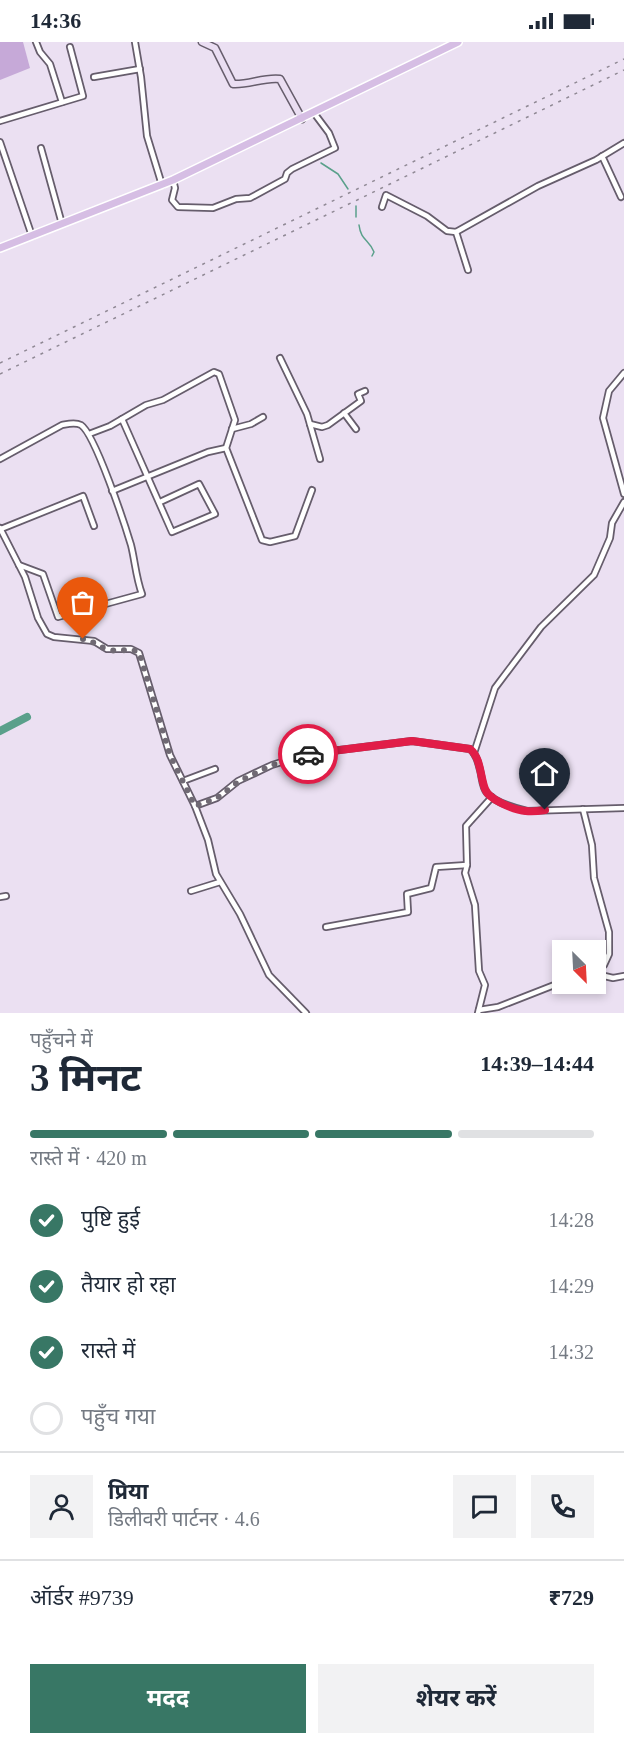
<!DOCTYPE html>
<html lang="hi">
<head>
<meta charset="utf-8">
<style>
	:root { --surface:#fff; --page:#f2f2f3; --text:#1f2937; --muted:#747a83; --line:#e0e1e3; --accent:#387765 }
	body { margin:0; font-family:"Times New Roman","Noto Sans Devanagari",serif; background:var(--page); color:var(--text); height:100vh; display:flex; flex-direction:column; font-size:22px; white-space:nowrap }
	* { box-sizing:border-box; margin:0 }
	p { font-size:20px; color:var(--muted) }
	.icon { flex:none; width:33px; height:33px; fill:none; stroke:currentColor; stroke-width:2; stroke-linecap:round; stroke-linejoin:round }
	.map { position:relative; height:971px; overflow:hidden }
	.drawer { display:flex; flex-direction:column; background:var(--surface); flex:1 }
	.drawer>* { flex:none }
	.needle { width:39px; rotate:156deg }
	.controls { position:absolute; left:552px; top:898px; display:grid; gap:12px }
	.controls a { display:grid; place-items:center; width:54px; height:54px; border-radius:0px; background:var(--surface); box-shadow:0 3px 9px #0003; font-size:30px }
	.pin { position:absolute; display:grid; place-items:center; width:51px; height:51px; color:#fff; margin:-62px -26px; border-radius:50% 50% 50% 0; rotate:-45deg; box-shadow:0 0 6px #0007 }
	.pin .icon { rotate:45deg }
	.courier { position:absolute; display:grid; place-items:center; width:60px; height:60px; margin:-30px; border:4px solid #e11d48; border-radius:50%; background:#fff; color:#222; box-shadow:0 2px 8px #0007 }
	.summary em { font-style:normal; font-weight:700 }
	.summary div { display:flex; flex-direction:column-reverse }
	.summary { display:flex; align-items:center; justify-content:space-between; height:102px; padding:0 30px }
	h1 { font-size:39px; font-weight:700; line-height:45px }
	.bar { display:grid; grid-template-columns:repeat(4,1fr); gap:9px 6px; align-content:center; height:72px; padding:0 30px }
	.bar i { height:8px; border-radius:4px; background:var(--line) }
	.bar .selected { background:var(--accent) }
	.bar p { grid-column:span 4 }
	.line { display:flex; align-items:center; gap:15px; padding:0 30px; border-top:2px solid var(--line) }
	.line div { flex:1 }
	.round { display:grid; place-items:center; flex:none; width:63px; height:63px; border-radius:0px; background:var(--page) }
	ol { padding:0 30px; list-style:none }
	li { display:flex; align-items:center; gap:18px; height:66px }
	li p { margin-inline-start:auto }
	li .icon { padding:6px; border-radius:50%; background:var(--accent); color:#fff; stroke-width:4 }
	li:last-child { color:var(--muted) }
	li i { width:33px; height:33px; border:3px solid var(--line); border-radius:50% }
	.button { display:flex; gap:12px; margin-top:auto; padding:12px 30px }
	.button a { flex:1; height:69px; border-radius:0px; background:var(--accent); color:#fff; font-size:24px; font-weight:700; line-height:69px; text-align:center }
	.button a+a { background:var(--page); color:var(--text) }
	.status { display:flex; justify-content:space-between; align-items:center; height:42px; padding:0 30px; background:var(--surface); direction:ltr }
	.status svg { height:16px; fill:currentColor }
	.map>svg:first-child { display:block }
	.green { fill:#c6a9d8 }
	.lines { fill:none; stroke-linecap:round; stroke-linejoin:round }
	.stream { stroke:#5aa08b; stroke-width:1.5 }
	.river { stroke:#5aa08b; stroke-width:8 }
	.street-casing { stroke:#665d6c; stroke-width:8 }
	.secondary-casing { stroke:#665d6c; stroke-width:9 }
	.primary-casing { stroke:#fff; stroke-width:10 }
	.street { stroke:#fff; stroke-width:4.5 }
	.secondary { stroke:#eadef2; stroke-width:6 }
	.primary { stroke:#d6bee4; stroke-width:7 }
	.rail { stroke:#8f8894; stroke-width:1.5; stroke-dasharray:3 6; stroke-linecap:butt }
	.done { stroke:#706a74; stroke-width:6; stroke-dasharray:0 10.8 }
	.route { stroke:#e11d48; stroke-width:8 }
</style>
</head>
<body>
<div class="status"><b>14:36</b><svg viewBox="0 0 49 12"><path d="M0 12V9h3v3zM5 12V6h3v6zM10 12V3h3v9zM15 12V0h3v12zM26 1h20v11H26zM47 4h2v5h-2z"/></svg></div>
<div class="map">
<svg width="624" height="971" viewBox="0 0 624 971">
	<rect width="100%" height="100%" fill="#ebe0f2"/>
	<polygon class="green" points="0,0 23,0 30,26 0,38"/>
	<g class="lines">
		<g class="stream">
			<polyline points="321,121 338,132 348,147"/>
			<polyline points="356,164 356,175"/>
			<path d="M359,183C361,199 369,197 374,210L372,214"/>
		</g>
		<polyline class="river" points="0,689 27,675"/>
		<g class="street-casing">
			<g id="street">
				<polyline points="36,0 40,10 50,22 62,60"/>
				<polyline points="135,0 141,35 147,94 162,143"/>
				<polyline points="94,35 140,27"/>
				<polyline points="0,79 83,54 70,5"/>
				<polyline points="0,100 32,194"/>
				<polyline points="41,106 62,182"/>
				<polyline points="602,114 621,155"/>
				<polyline points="173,138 175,146 172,158 178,165 213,166 236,157 250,156 285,137 287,131 292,127 335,106 329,91 314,71"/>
				<polyline points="382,165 386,153 427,174 447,189 456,190"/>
				<polyline points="468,228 456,190 538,144 596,118 624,101"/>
				<polyline points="280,316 307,372 320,417"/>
				<polyline points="624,331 609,349 603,376 624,452"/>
				<polyline points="344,371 356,387"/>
				<polyline points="122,377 172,490 215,472 199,442 160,460"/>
				<polyline points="310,382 322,385 328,383 361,359 358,352 365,349"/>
				<polyline points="232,387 251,382 263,375"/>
				<polyline points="89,392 110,384 146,363 163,358 214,330 219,332 235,378 226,406 262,498 270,500 295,494 312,448"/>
				<path d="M0,417L62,383C68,382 75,380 81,383C95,392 125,483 131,503C135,519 136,536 142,552L58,575L43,532L19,523"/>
				<polyline points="112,449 208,410 226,406"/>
				<polyline points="0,486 25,535 38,576 47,592 54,595 94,599 107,607 131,607 139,611 170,713 195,764 208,798 216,832 240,872 269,933 306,971"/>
				<polyline points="1,487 83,454 94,484"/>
				<polyline points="474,711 495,646 541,585 594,533 610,496 612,481 624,460"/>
				<polyline points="183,739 215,727"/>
				<path d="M195,764L217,756L238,739L272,723L307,712L412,699L470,707C476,712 478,720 480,728C482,735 482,746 487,751C495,761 515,766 527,769L624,766"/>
				<polyline points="583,767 592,803 594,836 609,890 609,912 604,923 596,928"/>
				<polyline points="191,849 220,840"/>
				<polyline points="0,855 6,854"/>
				<polyline points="326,885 408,870 407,852 431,846 436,825 467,823"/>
				<polyline points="596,932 613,936 624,934"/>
				<polyline points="479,968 498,965 562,940"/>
				<polyline points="478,971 485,943 479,929 475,863 465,831 467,823 466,784 492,755"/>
			</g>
		</g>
		<g class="secondary-casing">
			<path id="secondary" d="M202,0L215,6L233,42C249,43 264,35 280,37L302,77"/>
		</g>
		<g class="primary-casing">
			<polyline id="primary" points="0,206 173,138 458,0"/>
		</g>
		<use href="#street" class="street"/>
		<use href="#secondary" class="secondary"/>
		<use href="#primary" class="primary"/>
		<g class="rail">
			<polyline points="0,321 624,17"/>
			<polyline points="0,332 624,28"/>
		</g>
	</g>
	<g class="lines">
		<path class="done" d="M83,597C94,599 100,606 110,608C121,610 129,606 139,610L170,713L195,764L217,756L238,740L272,723L308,712"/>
		<path class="route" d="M308,712L412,699L470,707C481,716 480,734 485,747C489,758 514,768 526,769C532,770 539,769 545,768"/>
	</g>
</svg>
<div class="controls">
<a><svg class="needle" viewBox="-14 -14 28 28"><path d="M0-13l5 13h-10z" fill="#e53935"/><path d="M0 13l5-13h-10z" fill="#747a83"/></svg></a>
</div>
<div class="pin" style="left:83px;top:597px;background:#ea580c"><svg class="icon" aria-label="bag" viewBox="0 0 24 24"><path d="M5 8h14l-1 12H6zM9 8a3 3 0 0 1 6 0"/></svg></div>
<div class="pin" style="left:545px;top:768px;background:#1f2937"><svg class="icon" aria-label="home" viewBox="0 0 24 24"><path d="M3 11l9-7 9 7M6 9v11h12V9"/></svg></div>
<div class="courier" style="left:308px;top:712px"><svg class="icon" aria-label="car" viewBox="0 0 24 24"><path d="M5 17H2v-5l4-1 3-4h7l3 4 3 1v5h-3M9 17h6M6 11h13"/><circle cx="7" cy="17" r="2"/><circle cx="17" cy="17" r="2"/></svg></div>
</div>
<section class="drawer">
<div class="summary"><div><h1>3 मिनट</h1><p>पहुँचने में</p></div><em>14:39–14:44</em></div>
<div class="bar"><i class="selected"></i><i class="selected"></i><i class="selected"></i><i></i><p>रास्ते में · 420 m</p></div>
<ol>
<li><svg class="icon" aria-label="check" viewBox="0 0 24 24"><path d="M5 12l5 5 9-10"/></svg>पुष्टि हुई<p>14:28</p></li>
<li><svg class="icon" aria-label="check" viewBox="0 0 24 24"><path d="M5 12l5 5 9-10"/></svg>तैयार हो रहा<p>14:29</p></li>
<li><svg class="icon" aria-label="check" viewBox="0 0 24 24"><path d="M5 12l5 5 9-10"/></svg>रास्ते में<p>14:32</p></li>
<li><i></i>पहुँच गया</li>
</ol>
<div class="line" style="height:108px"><a class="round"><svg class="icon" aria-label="person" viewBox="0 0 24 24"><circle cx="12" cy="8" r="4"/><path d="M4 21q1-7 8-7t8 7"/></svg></a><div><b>प्रिया</b><p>डिलीवरी पार्टनर · 4.6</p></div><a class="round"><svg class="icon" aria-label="chat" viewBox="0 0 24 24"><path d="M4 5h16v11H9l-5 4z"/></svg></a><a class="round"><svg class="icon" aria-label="phone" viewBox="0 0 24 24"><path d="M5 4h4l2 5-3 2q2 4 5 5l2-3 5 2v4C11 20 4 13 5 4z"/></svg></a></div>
<div class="line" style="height:78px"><div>ऑर्डर #9739</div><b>₹729</b></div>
<div class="button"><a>मदद</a><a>शेयर करें</a></div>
</section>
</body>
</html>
